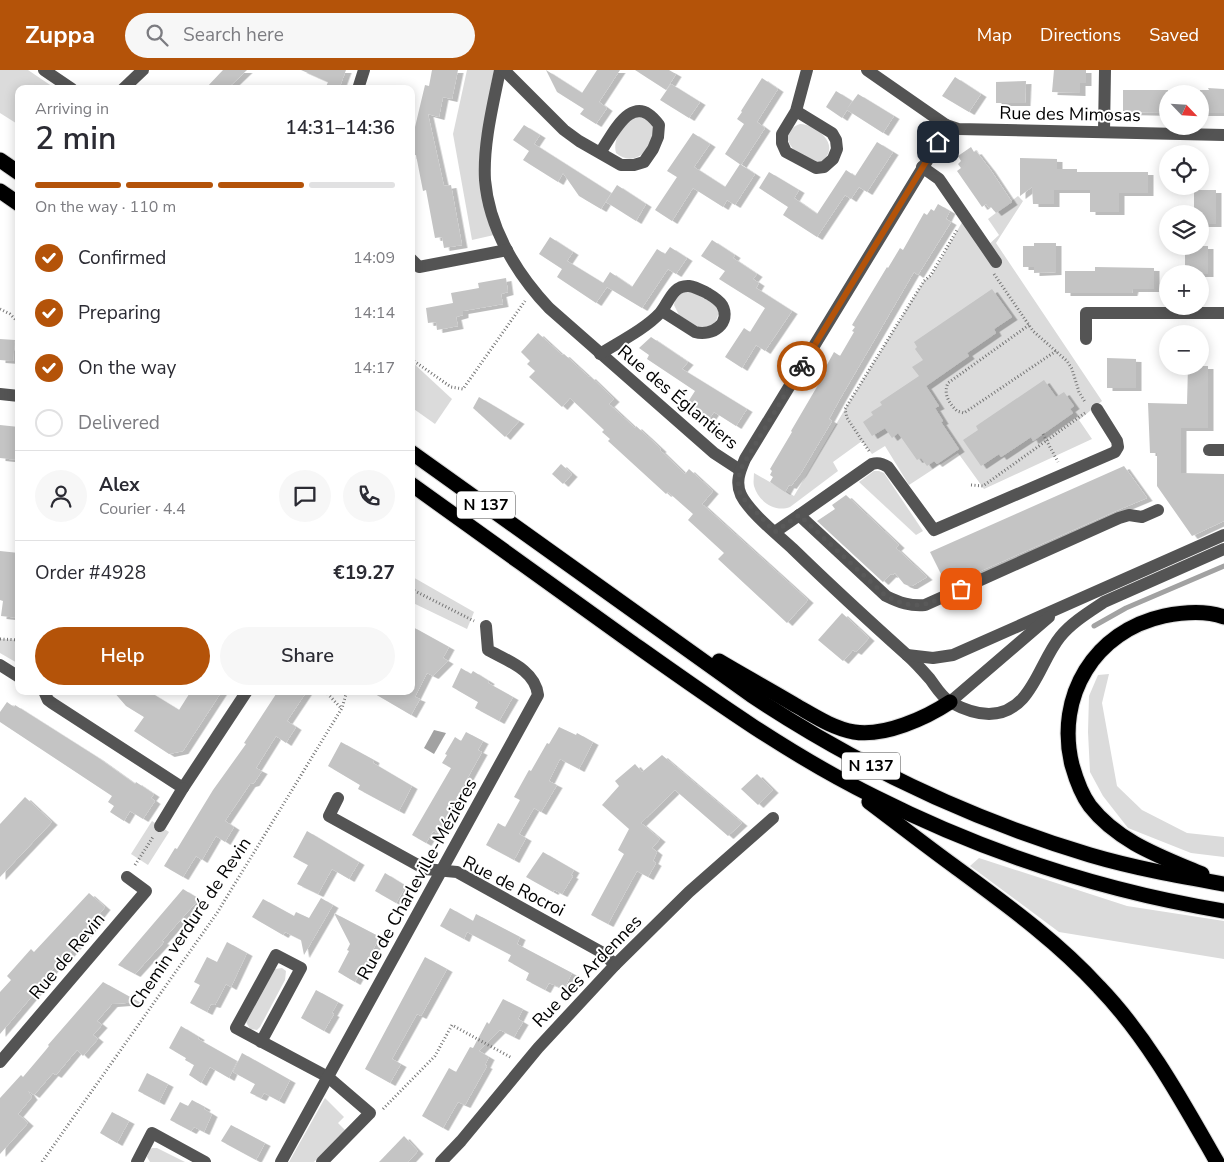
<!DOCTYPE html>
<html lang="en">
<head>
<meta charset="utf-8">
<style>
	:root { --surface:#fff; --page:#f7f7f7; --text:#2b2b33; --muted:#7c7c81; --line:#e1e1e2; --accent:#b45309 }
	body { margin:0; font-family:"Nunito Sans",sans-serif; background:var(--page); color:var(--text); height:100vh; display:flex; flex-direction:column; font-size:19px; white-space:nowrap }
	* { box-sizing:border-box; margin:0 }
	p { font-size:16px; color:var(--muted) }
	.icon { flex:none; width:28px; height:28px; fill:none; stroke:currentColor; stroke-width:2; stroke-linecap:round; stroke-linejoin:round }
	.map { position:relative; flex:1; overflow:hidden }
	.panel { position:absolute; left:15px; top:15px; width:400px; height:610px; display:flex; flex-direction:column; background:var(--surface); border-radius:10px; box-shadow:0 2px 12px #0003 }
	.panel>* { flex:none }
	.needle { width:32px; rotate:115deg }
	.tools { position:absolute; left:1159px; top:15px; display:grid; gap:10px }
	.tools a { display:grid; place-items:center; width:50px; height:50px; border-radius:50%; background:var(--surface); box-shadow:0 2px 12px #0003; font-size:25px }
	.pin { position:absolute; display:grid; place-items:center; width:42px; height:42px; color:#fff; margin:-21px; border-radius:10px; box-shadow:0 2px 8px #0006 }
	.courier { position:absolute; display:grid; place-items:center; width:50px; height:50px; margin:-25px; border:4px solid #b45309; border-radius:50%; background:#fff; color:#222; box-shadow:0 1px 6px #0007 }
	.headline em { font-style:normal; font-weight:600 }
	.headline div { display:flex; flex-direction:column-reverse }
	.headline { display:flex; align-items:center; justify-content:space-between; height:85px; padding:0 20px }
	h1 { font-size:32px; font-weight:600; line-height:38px }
	.bar { display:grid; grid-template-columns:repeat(4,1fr); gap:8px 5px; align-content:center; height:60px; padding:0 20px }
	.bar i { height:6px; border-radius:4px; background:var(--line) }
	.bar .current { background:var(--accent) }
	.bar p { grid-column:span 4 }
	.line { display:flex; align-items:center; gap:12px; padding:0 20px; border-top:1px solid var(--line) }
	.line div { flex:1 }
	.round { display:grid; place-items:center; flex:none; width:52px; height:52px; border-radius:26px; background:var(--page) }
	ol { padding:0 20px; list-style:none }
	li { display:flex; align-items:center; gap:15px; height:55px }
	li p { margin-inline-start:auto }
	li .icon { padding:5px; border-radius:50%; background:var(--accent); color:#fff; stroke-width:4 }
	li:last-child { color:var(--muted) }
	li i { width:28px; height:28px; border:2px solid var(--line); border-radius:50% }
	.button { display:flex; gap:10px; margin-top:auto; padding:10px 20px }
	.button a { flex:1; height:58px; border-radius:30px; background:var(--accent); color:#fff; font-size:20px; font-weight:600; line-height:58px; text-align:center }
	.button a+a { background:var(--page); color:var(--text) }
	header { display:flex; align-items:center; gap:30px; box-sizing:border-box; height:70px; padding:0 25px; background:var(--accent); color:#fff }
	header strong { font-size:24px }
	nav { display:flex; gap:28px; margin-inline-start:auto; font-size:18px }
	.search { width:350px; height:45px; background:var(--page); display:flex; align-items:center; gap:12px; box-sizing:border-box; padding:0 18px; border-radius:28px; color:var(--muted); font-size:19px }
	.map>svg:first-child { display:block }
	.green { fill:#dbdbdb }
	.water { fill:#a2a2a2 }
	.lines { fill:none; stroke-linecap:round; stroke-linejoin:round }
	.stream { stroke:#a2a2a2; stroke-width:5 }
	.building { fill:#c4c4c4; filter:url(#shadow) }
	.highway-casing { stroke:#dbdbdb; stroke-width:17 }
	.path { stroke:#767676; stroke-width:3; stroke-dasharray:1 2.5; stroke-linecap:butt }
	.minor { stroke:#545454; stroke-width:12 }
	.highway { stroke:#000; stroke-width:15 }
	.done { stroke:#595959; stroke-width:5; stroke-dasharray:0 9 }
	.route { stroke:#b45309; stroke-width:6 }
	.labels { text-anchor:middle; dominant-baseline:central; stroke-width:4; stroke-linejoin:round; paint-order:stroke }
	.shield { fill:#fff; stroke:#4c4c4c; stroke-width:1 }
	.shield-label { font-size:16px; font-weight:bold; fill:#000 }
	.street-label { font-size:18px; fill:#000; stroke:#fff }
</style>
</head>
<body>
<header>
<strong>Zuppa</strong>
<div class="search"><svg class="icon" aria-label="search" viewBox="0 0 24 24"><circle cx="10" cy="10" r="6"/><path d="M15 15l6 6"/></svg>Search here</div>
<nav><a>Map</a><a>Directions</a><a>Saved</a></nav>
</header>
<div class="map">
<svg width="1224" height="1092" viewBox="0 0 1224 1092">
	<defs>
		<filter id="shadow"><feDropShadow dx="5.5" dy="3" stdDeviation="0" flood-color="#0004"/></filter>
	</defs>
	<rect width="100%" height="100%" fill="#fff"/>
	<g class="green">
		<polygon points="0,0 28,0 56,19 19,19 19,55 0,43"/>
		<polygon points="467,0 494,0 483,59 494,165 472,170 453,64"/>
		<path d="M635,47L646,48C649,51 652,55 653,58C656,78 634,99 616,83C612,67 624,56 635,47Z"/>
		<path d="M800,54C816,54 841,75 823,90C812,99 766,67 800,54Z"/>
		<path d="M1018,126L1023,131L996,173L1102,331L1079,350L1092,369L984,419L958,383L909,415L885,376L872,384L862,371L833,392L838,401L790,437C775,443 758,431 754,416C753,412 754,407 754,403L794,426L845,339L924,211L932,205L965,147L986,177L999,165L988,149Z"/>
		<path d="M685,221C692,221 698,225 704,228C719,236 723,242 712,257L700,258L679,245L674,235L675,229Z"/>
		<polygon points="411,291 452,329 435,354 411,337"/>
		<polygon points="874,401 879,401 884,403 923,461 916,465 859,412"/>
		<polygon points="411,506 474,542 467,559 411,532"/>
		<polygon points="0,569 19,570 19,594 0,583"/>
		<polygon points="1109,604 1102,633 1117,716 1142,740 1187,763 1224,767 1224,787 1191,783 1128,758 1103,726 1090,702 1088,662 1089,626 1098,605"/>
		<polygon points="152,751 169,762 148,795 131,784"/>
		<polygon points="979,788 1127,836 1224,851 1224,889 1059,862 970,796"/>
		<polygon points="282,898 286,901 285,910 260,957 257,960 250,959 246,952 275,899"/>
		<polygon points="325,1028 344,1047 338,1053 345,1060 314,1092 289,1092"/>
		<polygon points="152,1078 157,1078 185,1092 150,1092 147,1087 149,1080"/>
	</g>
	<polygon class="water" points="434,660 446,663 434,684 424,678"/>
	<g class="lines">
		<polyline class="stream" points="1094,556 1126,538 1224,496"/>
	</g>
	<g class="building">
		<polygon points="223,0 247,0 227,19 205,19"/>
		<polygon points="301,0 346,0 339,19 325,19 328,12"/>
		<polygon points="432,0 458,0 452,29 443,27 439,47 428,44 444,116 451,115 462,175 444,178 442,167 435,168 426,120 423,121 416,85 411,86 411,58 415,57 425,15 429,16"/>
		<polygon points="546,0 582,23 597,0 620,0 599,32 607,38 596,54 580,44 584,39 557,22"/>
		<polygon points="635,0 669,0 676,4 666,20"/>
		<polygon points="1054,0 1086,0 1086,13 1080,13 1080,23 1052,22"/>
		<polygon points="955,7 981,24 969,42 942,26"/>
		<polygon points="762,8 778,19 757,52 765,58 741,95 725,84 744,54 737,49 742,42 741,41"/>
		<polygon points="1026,11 1025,33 996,33 996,12"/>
		<polygon points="671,14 700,32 689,48 660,30"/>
		<polygon points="1208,18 1224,19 1224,43 1200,43 1200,20 1209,20"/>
		<polygon points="1123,20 1168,20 1168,43 1123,42"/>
		<polygon points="836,21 852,31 847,39 858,24 894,46 883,63 847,40 842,48 826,37"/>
		<polygon points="524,55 540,65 534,74 611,123 601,139 579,126 563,103 558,112 523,90 529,81 513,70"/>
		<polygon points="693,63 710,74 694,97 725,117 740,94 755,104 735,135 727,130 723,137 693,118 672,151 655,140 677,107 667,101"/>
		<polygon points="877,72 893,82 867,122 859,117 851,129 845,125 817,167 783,145 788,137 759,118 769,102 799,120 792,132 794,128 817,144 846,100 855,106"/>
		<polygon points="971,77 974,82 976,81 990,99 1012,132 996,143 991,137 989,138 986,134 982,137 957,101 961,98 958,94 961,91 958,86"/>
		<polygon points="1020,88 1057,89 1057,99 1077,99 1077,102 1148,102 1148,123 1119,123 1119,142 1090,142 1090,120 1054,120 1054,134 1033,134 1032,117 1020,126"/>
		<polygon points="617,115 646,134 636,151 606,132"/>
		<polygon points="1194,120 1216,120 1216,154 1200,154 1200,144 1194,144"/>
		<polygon points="938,134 950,141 946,149 951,152 918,205 914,202 840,329 829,349 832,351 801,403 791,416 789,415 785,422 770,412 773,407 770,405 772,401 770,399 792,362 791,361 825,303 823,302 834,282 840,286 854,262 852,261 855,257 852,255 887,197 888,198 900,178 903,180 924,143 927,145 931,139 934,141"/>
		<polygon points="550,167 573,182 567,191 603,213 610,202 632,217 657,179 665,184 670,177 687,188 676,204 668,199 642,238 607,217 596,233 557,207 562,199 539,184"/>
		<polygon points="712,170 735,185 733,188 757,204 753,209 759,213 756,218 792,241 765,281 756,275 742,298 725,287 744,258 750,262 765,238 719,209 725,201 701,186"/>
		<polygon points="1034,173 1056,173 1056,202 1034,203 1034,197 1023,197 1023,176 1034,176"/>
		<rect x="1185" y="176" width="23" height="28"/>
		<polygon points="1095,197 1154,198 1154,219 1133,219 1132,223 1065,223 1065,201 1095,201"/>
		<polygon points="506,208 508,222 501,224 503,234 463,241 463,245 456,247 458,256 437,260 436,252 428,253 426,238 453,233 451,223 479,218 478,213"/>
		<polygon points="992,219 1012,247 994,259 996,263 967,283 969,286 926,316 939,336 935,338 943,351 941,352 959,379 937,394 934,391 927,396 921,388 917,390 898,363 892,368 885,358 872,366 863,352 873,345 871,342 882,335 880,332 919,306 912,297 923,290 915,279 917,277 914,272"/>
		<polygon points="538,263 562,285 564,284 589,307 590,306 614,329 609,334 635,358 636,356 646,365 661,379 660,380 685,404 689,399 713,421 702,434 808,530 787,553 718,489 724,483 688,450 693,444 668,422 666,424 608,371 610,369 602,362 604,360 570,328 562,337 529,307 535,301 527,294 530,291 521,282"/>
		<polygon points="651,267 688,292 682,299 747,339 736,356 714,342 709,349 686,335 695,321 647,289 649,285 639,278"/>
		<polygon points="0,269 15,270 13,291 0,290"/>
		<polygon points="1107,288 1136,289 1136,318 1107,318"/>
		<polygon points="1188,296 1208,296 1208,358 1181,358 1181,403 1224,404 1224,451 1192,466 1157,416 1157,383 1150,383 1148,333 1187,334"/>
		<polygon points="1044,310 1056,327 1064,322 1074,336 1070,339 1073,343 1033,371 1031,367 1001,387 999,384 981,396 963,370 978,360 976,356"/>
		<polygon points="479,327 519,351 505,367 473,338"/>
		<polygon points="0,355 19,357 19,390 0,388"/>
		<polygon points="561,394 572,404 563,414 552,404"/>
		<polygon points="1124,396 1147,428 1116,441 947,516 930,482"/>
		<polygon points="846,425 899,475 896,478 927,507 912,516 909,516 904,514 895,503 892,505 891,504 883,512 817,451 835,439 832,435"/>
		<polygon points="0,481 19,483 19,548 1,546 3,531 0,530"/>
		<polygon points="842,543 869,568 856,582 853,580 843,591 818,570"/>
		<polygon points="411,556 449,577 443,588 448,591 433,606 427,603 415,627 420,629 411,645 370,621 411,621"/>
		<polygon points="461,598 471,604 473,601 489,611 488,613 513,627 499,651 475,638 478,632 452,617"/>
		<polygon points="113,621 148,621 179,640 191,621 222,621 183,681 169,684 134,661 144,647 126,636"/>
		<polygon points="278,621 307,621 287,651 296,657 286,673 276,666 256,698 262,701 254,713 250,714 225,751 234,757 225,772 216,766 202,790 196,786 183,807 164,796 175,778 177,779 213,720 246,674 244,673"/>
		<polygon points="7,632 14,637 15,635 97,687 135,714 136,712 154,724 151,728 155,731 143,749 130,741 124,751 110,742 114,736 108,732 112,726 0,652 0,642"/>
		<polygon points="559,657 576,665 577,663 593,672 579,699 560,689 549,711 557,715 541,742 534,738 519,764 526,768 514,790 486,775 498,753 505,757 520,730 514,727 529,700 531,701 547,673 549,674"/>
		<polygon points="466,662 483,671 478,680 482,682 437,763 433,761 426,773 412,765 451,698 442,693 447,685 445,684 455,667 461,671"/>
		<polygon points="341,672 374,690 373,693 412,716 399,741 358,719 360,715 328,696"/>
		<polygon points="662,685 742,753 728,766 675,720 641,753 660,769 652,778 657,782 653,791 656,793 648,807 637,801 608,854 591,845 624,784 618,780 629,759 602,735 619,716 615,711 635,694 642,702"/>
		<polygon points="757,704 773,720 758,735 741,719"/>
		<polygon points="25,727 52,752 0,807 0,754"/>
		<polygon points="307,761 359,792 349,809 332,799 318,824 297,814 308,795 293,787"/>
		<polygon points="543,782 574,800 571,805 573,806 562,824 554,820 553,822 526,807"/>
		<polygon points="385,803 406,816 396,833 375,821"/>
		<polygon points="183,819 199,829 162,871 164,872 135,904 118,895"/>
		<polygon points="89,823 105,837 97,847 98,849 62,892 60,891 37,916 39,918 0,964 0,922 11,910 7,906 31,879 34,882"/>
		<polygon points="321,828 333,835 304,885 301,870 285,862 283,865 252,847 263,829 294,846 296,842 309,848"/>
		<polygon points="450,838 473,851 476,844 499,856 520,867 517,874 572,903 564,919 549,913 545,920 526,910 529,903 508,891 511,885 467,862 464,869 440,856"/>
		<polygon points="334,843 380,867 355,912 338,902 349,881 347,880 350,874"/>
		<polygon points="227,872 247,883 231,917 226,914 215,935 211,934 207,942 190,933 200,915 194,912 207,887 217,892"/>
		<polygon points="425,887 447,899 421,946 417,944 392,989 401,994 390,1013 365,999"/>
		<polygon points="103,912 139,932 112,934 97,951 102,955 93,965 98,969 83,986 77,980 56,1005 53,1003 34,1025 28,1021 32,1027 18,1044 28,1053 0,1084 0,1028 21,1005 23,1007 45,981 49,976 48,975"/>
		<polygon points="316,920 338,932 332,943 334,944 324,961 301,948"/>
		<polygon points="503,929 523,939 518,949 523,952 514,967 500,960 479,981 489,987 485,995 487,996 465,1035 458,1032 443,1058 422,1046 449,998 456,1002 470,977 473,978 487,952 489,954"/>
		<polygon points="181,956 199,967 198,969 237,991 229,1008 210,997 201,1013 189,1005 194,995 185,990 186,988 169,978"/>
		<polygon points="242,983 290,1010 279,1031 264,1023 261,1028 250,1023 255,1014 233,1002"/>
		<polygon points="147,1003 168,1014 159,1032 138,1021"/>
		<polygon points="192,1030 205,1037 204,1039 212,1044 204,1062 194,1057 191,1061 170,1050 180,1032 188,1036"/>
		<polygon points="112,1042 129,1051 117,1073 100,1063"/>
		<polygon points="231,1055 265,1073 256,1090 221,1071"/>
		<polygon points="404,1066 418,1081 408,1092 379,1092"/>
	</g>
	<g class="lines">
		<g class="highway-casing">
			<g id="highway">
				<polyline points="0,90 19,103"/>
				<polyline points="0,121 19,134"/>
				<path d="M411,382L751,625C855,694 970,749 1090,785C1134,798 1179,806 1224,814"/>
				<path d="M411,414C484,467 558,519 631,572C710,628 788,684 875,727C984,782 1103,821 1224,841"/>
				<path d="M719,591C744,606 770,620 795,635C813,645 832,658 854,662C884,667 926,648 950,632"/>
				<path d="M869,732C897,753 925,775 954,796C1004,833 1056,870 1099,917C1148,968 1182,1031 1217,1092"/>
				<path d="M1202,804C1162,787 1118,772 1090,736C1081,724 1076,709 1072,695C1055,626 1095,561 1164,546C1184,542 1205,540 1224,547"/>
			</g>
		</g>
		<g class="path">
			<polyline points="994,204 1033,261 1067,291 1072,299 1079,322 1085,332"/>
			<polyline points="0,239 10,244 19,253"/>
			<path d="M1029,255L948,313C943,324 949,333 957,341L964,343L1056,281"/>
			<polyline points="411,289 451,317 463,319 525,231"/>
			<polyline points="1043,364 1058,392"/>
			<polyline points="869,381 847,348 845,339 924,211 931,205 957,160"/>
			<polyline points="971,415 983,416 1085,343"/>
			<polyline points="411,519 474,551"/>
			<polyline points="0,569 19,570"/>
			<polyline points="325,621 341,638"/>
			<polyline points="135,795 153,767"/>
			<polyline points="383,1039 435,986 452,955 512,988"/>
			<polyline points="42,1092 217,843 342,638 347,621"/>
		</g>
		<g class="minor">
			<polyline points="44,0 72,19"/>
			<path d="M500,0C493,35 483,74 485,110C489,158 516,203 549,238L714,383L740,400"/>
			<path d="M504,0L564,60L579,71L621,95H634L644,92L653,79L658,67L659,55C633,19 614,62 600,83"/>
			<path d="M867,0L946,55L933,81L745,389C740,401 735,412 741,425C750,443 778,465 793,479C830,515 868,550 907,585C915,592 923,601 930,609C936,617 941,626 950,632C961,638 977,644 989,644C1032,643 1038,594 1060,567C1071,553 1089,542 1104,532L1224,479"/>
			<polyline points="123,19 143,0"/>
			<polyline points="358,19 364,0"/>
			<polyline points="796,41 832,63 836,70 837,79 833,89 824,97 816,98 786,82 782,73 782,64 796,41 807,0"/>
			<polyline points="946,55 958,59 1224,65"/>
			<polyline points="1104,61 1105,0"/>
			<polyline points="922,97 939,109 996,192"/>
			<polyline points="411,189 419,197 507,180"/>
			<polyline points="1086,269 1086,243 1224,243"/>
			<path d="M600,284C619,272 645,259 660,243C669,233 672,215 689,216C696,217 701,220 707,223C712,226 718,229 722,235C732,253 712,267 695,262L662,241"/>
			<polyline points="0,324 19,326"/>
			<polyline points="1209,380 1224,380"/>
			<path d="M799,445L886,526C900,533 910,536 925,535L1119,448L1129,445L1142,447L1158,440"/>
			<path d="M775,462L872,394C878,392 882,393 888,397L934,460L1115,382L1118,377L1117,371L1097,339"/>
			<polyline points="907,585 933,588 953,585 1224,465"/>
			<polyline points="0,595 19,607"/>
			<polyline points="44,621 48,630 52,633 183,718 247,621"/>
			<polyline points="950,632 1049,547"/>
			<polyline points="338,728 329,746 425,799 457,802 603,883 615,895"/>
			<polyline points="160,756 183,718"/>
			<polyline points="261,972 301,898 276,885 236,958 328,1007 370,1043 322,1092"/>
			<polyline points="0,992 146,821 127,807"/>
			<polyline points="137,1092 152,1063 205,1092"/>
			<path d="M281,1092L538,625C535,600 508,591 488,580L486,556"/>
			<polyline points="441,1092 461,1071 538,978 615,895 689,822 773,748"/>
		</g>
		<use href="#highway" class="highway"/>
	</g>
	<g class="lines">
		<path class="done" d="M802,296L740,400L738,418L742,427L775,462L799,445L886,526C919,543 930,533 961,519"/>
		<polyline class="route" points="802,296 938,72"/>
	</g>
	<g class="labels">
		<g class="shield">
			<rect x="457" y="421.5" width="58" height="27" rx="4"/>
			<rect x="842" y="682.5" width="58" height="27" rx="4"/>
		</g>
		<g class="shield-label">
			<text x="486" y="435">N 137</text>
			<text x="871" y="696">N 137</text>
		</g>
		<g class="street-label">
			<text transform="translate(1070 44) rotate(1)">Rue des Mimosas</text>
			<text transform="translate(678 327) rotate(40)">Rue des Églantiers</text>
			<text transform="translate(417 809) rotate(-61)">Rue de Charleville-Mézières</text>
			<text transform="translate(514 816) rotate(27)">Rue de Rocroi</text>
			<text transform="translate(190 853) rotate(-56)">Chemin verduré de Revin</text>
			<text transform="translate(67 886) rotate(-50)">Rue de Revin</text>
			<text transform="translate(587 901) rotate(-46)">Rue des Ardennes</text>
		</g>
	</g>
</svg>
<div class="tools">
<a><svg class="needle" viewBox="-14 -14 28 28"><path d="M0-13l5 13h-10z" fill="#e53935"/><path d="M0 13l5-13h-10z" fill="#7c7c81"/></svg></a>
<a><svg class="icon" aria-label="locate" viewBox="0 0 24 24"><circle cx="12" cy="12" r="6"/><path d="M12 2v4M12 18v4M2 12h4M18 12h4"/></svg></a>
<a><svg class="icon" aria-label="layers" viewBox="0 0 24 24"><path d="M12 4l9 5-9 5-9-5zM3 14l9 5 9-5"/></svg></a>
<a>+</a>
<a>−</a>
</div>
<div class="pin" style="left:961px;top:519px;background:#ea580c"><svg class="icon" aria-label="bag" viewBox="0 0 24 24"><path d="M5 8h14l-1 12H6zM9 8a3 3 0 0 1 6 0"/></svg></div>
<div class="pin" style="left:938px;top:72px;background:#1f2937"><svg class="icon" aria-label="home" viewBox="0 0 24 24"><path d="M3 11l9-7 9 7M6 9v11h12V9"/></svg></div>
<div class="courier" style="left:802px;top:296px"><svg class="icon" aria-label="bike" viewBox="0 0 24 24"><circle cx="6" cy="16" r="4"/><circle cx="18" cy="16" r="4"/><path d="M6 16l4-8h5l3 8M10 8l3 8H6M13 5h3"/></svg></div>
<section class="panel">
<div class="headline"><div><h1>2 min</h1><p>Arriving in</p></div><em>14:31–14:36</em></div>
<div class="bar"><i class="current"></i><i class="current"></i><i class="current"></i><i></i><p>On the way · 110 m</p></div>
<ol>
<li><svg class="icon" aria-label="check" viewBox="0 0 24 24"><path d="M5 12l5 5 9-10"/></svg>Confirmed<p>14:09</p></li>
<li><svg class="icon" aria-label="check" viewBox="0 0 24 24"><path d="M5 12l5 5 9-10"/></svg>Preparing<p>14:14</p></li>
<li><svg class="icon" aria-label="check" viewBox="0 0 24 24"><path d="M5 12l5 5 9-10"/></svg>On the way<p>14:17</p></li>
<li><i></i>Delivered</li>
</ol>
<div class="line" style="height:90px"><a class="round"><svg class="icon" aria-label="person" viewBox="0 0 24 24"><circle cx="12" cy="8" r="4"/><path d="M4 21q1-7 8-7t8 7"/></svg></a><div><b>Alex</b><p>Courier · 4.4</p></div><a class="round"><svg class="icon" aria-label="chat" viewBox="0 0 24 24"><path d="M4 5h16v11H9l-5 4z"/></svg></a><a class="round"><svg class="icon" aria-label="phone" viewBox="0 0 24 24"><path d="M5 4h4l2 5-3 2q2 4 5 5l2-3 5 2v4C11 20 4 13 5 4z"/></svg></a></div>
<div class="line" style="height:65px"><div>Order #4928</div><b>€19.27</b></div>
<div class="button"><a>Help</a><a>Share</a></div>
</section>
</div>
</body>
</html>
